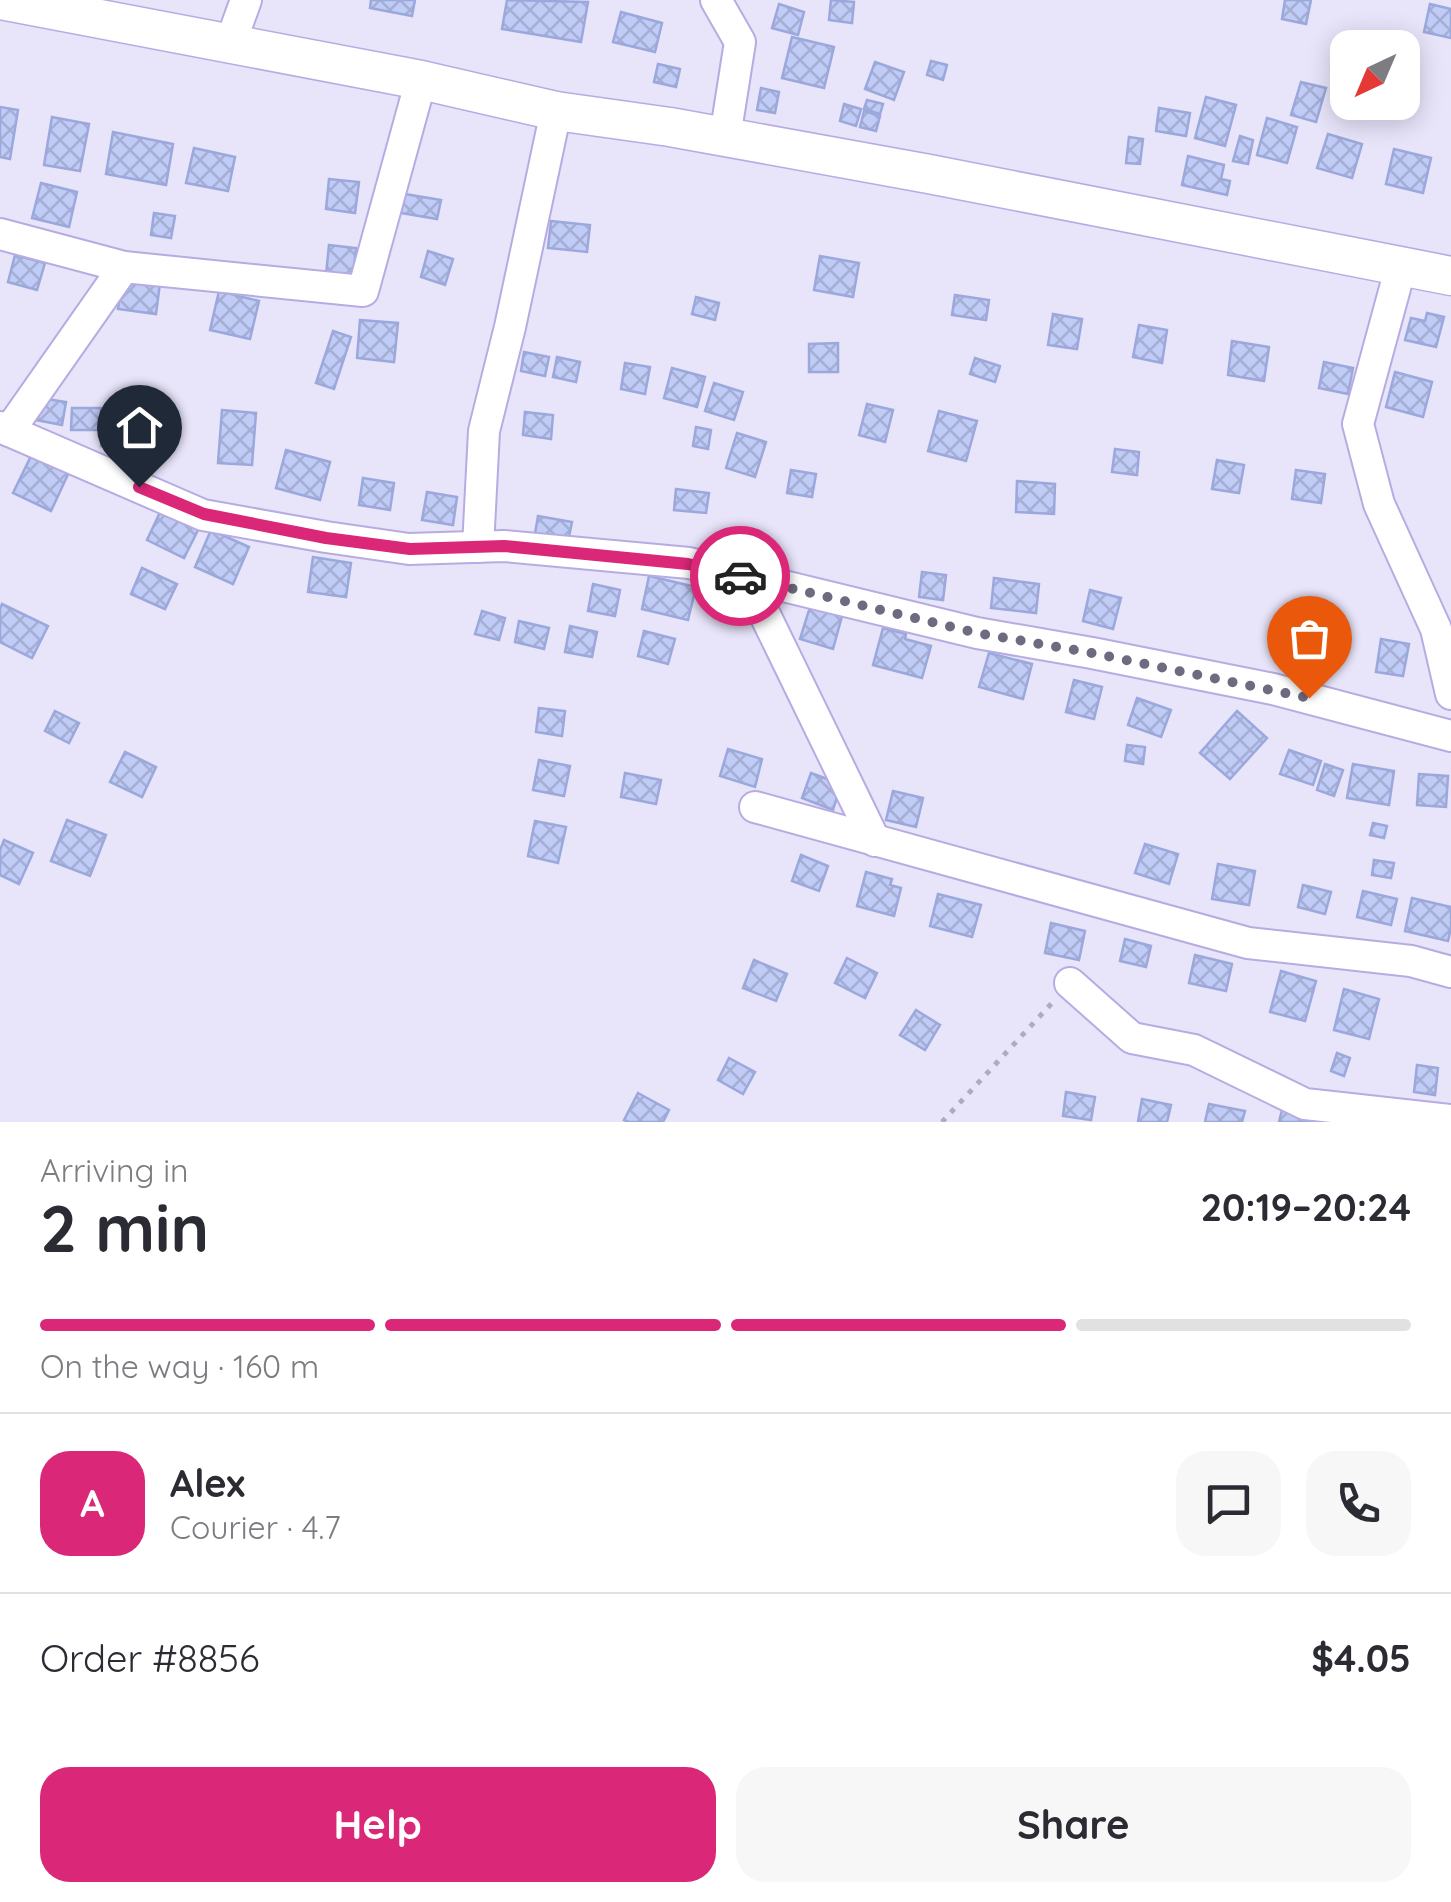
<!DOCTYPE html>
<html lang="en">
<head>
<meta charset="utf-8">
<style>
	:root { --surface:#fff; --page:#f7f7f7; --text:#2b2b33; --muted:#7c7c81; --line:#e1e1e2; --accent:#db2777 }
	body { margin:0; font-family:Quicksand,sans-serif; background:var(--page); color:var(--text); height:100vh; display:flex; flex-direction:column; font-size:38px; white-space:nowrap }
	* { box-sizing:border-box; margin:0 }
	p { font-size:32px; color:var(--muted) }
	.icon { flex:none; width:55px; height:55px; fill:none; stroke:currentColor; stroke-width:2; stroke-linecap:round; stroke-linejoin:round }
	.map { position:relative; height:1122px; overflow:hidden }
	.sheet { display:flex; flex-direction:column; background:var(--surface); flex:1 }
	.sheet>* { flex:none }
	.needle { width:65px; rotate:224deg }
	.fabs { position:absolute; left:1330px; top:30px; display:grid; gap:20px }
	.fabs a { display:grid; place-items:center; width:90px; height:90px; border-radius:20px; background:var(--surface); box-shadow:0 5px 25px #0003; font-size:50px }
	.pin { position:absolute; display:grid; place-items:center; width:85px; height:85px; color:#fff; margin:-102px -42px; border-radius:50% 50% 50% 0; rotate:-45deg; box-shadow:0 0 10px #0007 }
	.pin .icon { rotate:45deg }
	.courier { position:absolute; display:grid; place-items:center; width:100px; height:100px; margin:-50px; border:8px solid #db2777; border-radius:50%; background:#fff; color:#222; box-shadow:0 2px 12px #0007 }
	.head em { font-style:normal; font-weight:700 }
	.head div { display:flex; flex-direction:column-reverse }
	.head { display:flex; align-items:center; justify-content:space-between; height:170px; padding:0 40px }
	h1 { font-size:65px; font-weight:700; line-height:75px }
	.bar { display:grid; grid-template-columns:repeat(4,1fr); gap:15px 10px; align-content:center; height:120px; padding:0 40px }
	.bar i { height:12px; border-radius:8px; background:var(--line) }
	.bar .current { background:var(--accent) }
	.bar p { grid-column:span 4 }
	.line { display:flex; align-items:center; gap:25px; padding:0 40px; border-top:2px solid var(--line) }
	.line div { flex:1 }
	.round { display:grid; place-items:center; flex:none; width:105px; height:105px; border-radius:30px; background:var(--page) }
	.cta { display:flex; gap:20px; margin-top:auto; padding:20px 40px }
	.cta a { flex:1; height:115px; border-radius:30px; background:var(--accent); color:#fff; font-size:40px; font-weight:700; line-height:115px; text-align:center }
	.cta a+a { background:var(--page); color:var(--text) }
	.map>svg:first-child { display:block }
	.building { fill:url(#building-cross-hatch); stroke:#9ba8dc; stroke-width:2.5 }
	.lines { fill:none; stroke-linecap:round; stroke-linejoin:round }
	.minor-casing { stroke:#b7ace2; stroke-width:34 }
	.tertiary-casing { stroke:#b7ace2; stroke-width:41 }
	.path { stroke:#aeaac0; stroke-width:5; stroke-dasharray:5 8; stroke-linecap:butt }
	.minor { stroke:#fff; stroke-width:30 }
	.tertiary { stroke:#fff; stroke-width:38 }
	.done { stroke:#6e6a7f; stroke-width:10; stroke-dasharray:0 18 }
	.route { stroke:#db2777; stroke-width:12 }
</style>
</head>
<body>
<div class="map">
<svg width="1451" height="1122" viewBox="0 0 1451 1122">
	<defs>
		<pattern id="building-cross-hatch" width="8" height="8" patternUnits="userSpaceOnUse" patternTransform="scale(2.5)"><rect width="8" height="8" fill="#c0cbf6"/><path d="M0 0l8 8M0 8l8-8" fill="none" stroke="#a5aed4"/></pattern>
	</defs>
	<rect width="100%" height="100%" fill="#e8e4fa"/>
	<g class="building">
		<polygon points="371,0 415,0 412,16 370,8"/>
		<polygon points="507,0 588,2 581,42 502,29"/>
		<polygon points="831,0 854,2 852,23 829,20"/>
		<polygon points="1285,0 1311,0 1306,24 1282,19"/>
		<polygon points="779,4 804,12 798,35 772,28"/>
		<polygon points="1430,4 1451,9 1451,38 1424,32"/>
		<polygon points="621,12 662,23 655,52 613,42"/>
		<polygon points="792,37 834,47 824,88 782,78"/>
		<polygon points="931,61 947,65 943,80 927,75"/>
		<polygon points="875,62 904,72 894,100 865,89"/>
		<polygon points="658,64 680,69 676,87 654,82"/>
		<polygon points="1301,82 1326,88 1316,122 1291,115"/>
		<polygon points="761,88 779,92 775,113 757,110"/>
		<polygon points="1206,97 1236,105 1225,146 1195,138"/>
		<polygon points="867,100 883,104 880,114 864,109"/>
		<polygon points="844,104 861,109 856,126 840,121"/>
		<polygon points="0,107 18,110 10,159 0,157"/>
		<polygon points="1159,108 1190,113 1186,136 1156,131"/>
		<polygon points="864,111 880,116 876,131 860,127"/>
		<polygon points="52,117 89,124 80,171 44,165"/>
		<polygon points="1267,118 1297,127 1287,163 1257,155"/>
		<polygon points="113,132 173,144 166,185 106,174"/>
		<polygon points="1328,134 1362,144 1352,178 1317,168"/>
		<polygon points="1240,136 1253,140 1248,164 1233,161"/>
		<polygon points="1129,137 1143,139 1140,164 1126,163"/>
		<polygon points="194,148 235,157 228,191 186,183"/>
		<polygon points="1394,149 1431,158 1423,193 1386,184"/>
		<polygon points="1188,156 1224,165 1221,179 1230,181 1227,195 1182,185"/>
		<polygon points="329,179 359,182 355,213 326,209"/>
		<polygon points="41,183 77,192 69,227 32,218"/>
		<polygon points="405,194 441,200 437,219 401,213"/>
		<polygon points="154,213 175,216 171,238 151,235"/>
		<polygon points="551,221 590,225 587,252 548,248"/>
		<polygon points="329,245 356,248 353,277 326,275"/>
		<polygon points="428,251 453,259 445,285 421,277"/>
		<polygon points="15,255 45,263 37,290 8,282"/>
		<polygon points="820,256 859,263 853,297 814,290"/>
		<polygon points="122,278 160,283 156,314 118,309"/>
		<polygon points="219,291 259,301 250,339 210,330"/>
		<polygon points="955,295 989,300 986,320 952,315"/>
		<polygon points="696,297 719,303 715,320 692,314"/>
		<polygon points="1427,313 1444,317 1436,347 1405,340 1411,318 1425,321"/>
		<polygon points="1053,314 1082,319 1077,349 1048,345"/>
		<polygon points="360,320 398,323 394,362 357,358"/>
		<polygon points="1139,325 1167,330 1162,363 1133,357"/>
		<polygon points="333,331 351,337 334,389 316,383"/>
		<polygon points="1232,341 1269,347 1264,381 1228,375"/>
		<polygon points="838,343 838,372 809,372 809,344"/>
		<polygon points="524,352 549,357 545,376 521,371"/>
		<polygon points="557,357 580,362 576,382 553,377"/>
		<polygon points="975,358 1000,366 995,382 970,374"/>
		<polygon points="1324,362 1353,368 1348,394 1319,388"/>
		<polygon points="625,363 650,367 645,394 621,389"/>
		<polygon points="672,368 705,377 697,407 664,398"/>
		<polygon points="1395,372 1432,382 1423,417 1386,407"/>
		<polygon points="714,383 743,392 734,420 705,411"/>
		<polygon points="40,398 66,402 62,425 36,420"/>
		<polygon points="867,404 893,410 885,442 859,435"/>
		<polygon points="72,408 101,408 101,430 71,430"/>
		<polygon points="222,410 256,413 252,465 218,463"/>
		<polygon points="939,411 977,421 966,461 928,451"/>
		<polygon points="109,412 139,420 131,454 101,446"/>
		<polygon points="525,412 553,415 551,439 523,435"/>
		<polygon points="696,427 711,430 708,449 693,446"/>
		<polygon points="737,433 766,442 755,477 726,468"/>
		<polygon points="1115,449 1139,452 1137,475 1112,472"/>
		<polygon points="286,450 330,462 320,500 276,488"/>
		<polygon points="33,452 70,470 51,511 13,493"/>
		<polygon points="1217,460 1244,465 1239,493 1212,489"/>
		<polygon points="791,470 816,474 812,497 787,493"/>
		<polygon points="1296,470 1325,474 1321,503 1292,499"/>
		<polygon points="363,478 394,483 390,510 359,505"/>
		<polygon points="1017,481 1055,484 1054,514 1016,512"/>
		<polygon points="676,489 709,493 706,513 674,510"/>
		<polygon points="427,492 457,497 453,525 422,520"/>
		<polygon points="162,508 200,526 184,558 147,540"/>
		<polygon points="538,516 572,522 566,551 533,545"/>
		<polygon points="211,530 249,547 233,584 195,567"/>
		<polygon points="313,557 351,563 346,597 308,592"/>
		<polygon points="142,568 177,584 165,609 131,594"/>
		<polygon points="922,572 946,575 943,600 919,597"/>
		<polygon points="649,576 696,587 688,620 642,609"/>
		<polygon points="994,578 1039,584 1036,613 991,608"/>
		<polygon points="593,584 620,590 615,616 588,611"/>
		<polygon points="1090,590 1121,598 1113,629 1083,621"/>
		<polygon points="2,604 48,626 32,658 0,642 0,609"/>
		<polygon points="810,607 842,616 833,649 800,639"/>
		<polygon points="482,611 505,618 499,640 475,634"/>
		<polygon points="519,621 549,628 544,649 515,642"/>
		<polygon points="570,626 597,632 592,657 565,652"/>
		<polygon points="883,628 906,634 905,639 931,646 922,678 873,665"/>
		<polygon points="644,631 675,639 668,664 638,656"/>
		<polygon points="1381,639 1409,644 1403,676 1376,672"/>
		<polygon points="1286,641 1327,650 1322,673 1281,664"/>
		<polygon points="989,653 1032,664 1023,699 979,687"/>
		<polygon points="1074,680 1102,687 1094,719 1066,712"/>
		<polygon points="1137,698 1171,710 1161,737 1128,725"/>
		<polygon points="539,708 565,711 562,736 536,732"/>
		<polygon points="55,711 79,723 69,743 45,731"/>
		<polygon points="1237,711 1267,738 1230,779 1200,753"/>
		<polygon points="1127,745 1145,747 1143,764 1125,761"/>
		<polygon points="728,749 762,759 755,787 720,776"/>
		<polygon points="1289,750 1321,761 1313,785 1280,774"/>
		<polygon points="125,752 156,767 142,797 110,782"/>
		<polygon points="539,760 570,766 564,796 533,790"/>
		<polygon points="1325,764 1343,770 1334,796 1317,790"/>
		<polygon points="1353,764 1394,771 1389,805 1347,798"/>
		<polygon points="625,773 661,780 656,804 621,797"/>
		<polygon points="811,773 841,784 833,810 802,798"/>
		<polygon points="1419,774 1448,776 1446,807 1417,805"/>
		<polygon points="893,791 923,798 916,827 886,820"/>
		<polygon points="67,820 106,835 90,876 51,861"/>
		<polygon points="535,821 566,827 558,863 528,856"/>
		<polygon points="1373,823 1387,826 1384,838 1370,835"/>
		<polygon points="4,840 33,853 19,884 0,875 0,850"/>
		<polygon points="1145,844 1178,854 1169,884 1135,873"/>
		<polygon points="801,855 828,866 819,891 792,881"/>
		<polygon points="1374,860 1394,863 1391,878 1372,875"/>
		<polygon points="1218,864 1255,871 1249,905 1212,899"/>
		<polygon points="866,872 892,879 890,885 901,888 894,916 857,906"/>
		<polygon points="1303,885 1331,892 1325,914 1298,907"/>
		<polygon points="1363,891 1397,899 1391,925 1357,917"/>
		<polygon points="938,894 981,905 972,937 930,926"/>
		<polygon points="1412,898 1451,907 1451,928 1448,941 1405,931"/>
		<polygon points="1051,923 1085,931 1079,960 1045,953"/>
		<polygon points="1125,939 1151,946 1146,967 1120,961"/>
		<polygon points="1195,955 1232,964 1226,991 1189,983"/>
		<polygon points="847,958 877,973 865,998 835,983"/>
		<polygon points="754,960 787,974 776,1001 743,988"/>
		<polygon points="1281,971 1316,981 1305,1021 1270,1012"/>
		<polygon points="1344,989 1379,999 1369,1039 1334,1030"/>
		<polygon points="916,1010 940,1025 925,1050 900,1035"/>
		<polygon points="1337,1053 1350,1058 1344,1076 1331,1071"/>
		<polygon points="729,1058 755,1072 743,1094 718,1080"/>
		<polygon points="1417,1065 1438,1068 1435,1095 1414,1092"/>
		<polygon points="1066,1092 1095,1097 1091,1120 1063,1116"/>
		<polygon points="638,1093 669,1110 663,1122 629,1122 624,1120"/>
		<polygon points="1142,1099 1171,1105 1167,1122 1138,1122"/>
		<polygon points="1209,1104 1245,1111 1242,1122 1205,1122"/>
		<polygon points="1282,1110 1315,1118 1314,1122 1279,1122"/>
	</g>
	<g class="lines">
		<g class="minor-casing">
			<g id="minor">
				<polyline points="716,0 740,42 725,137"/>
				<polyline points="230,44 246,0"/>
				<polyline points="0,234 124,267"/>
				<polyline points="1401,266 1358,424 1379,504 1436,629 1451,694"/>
				<polyline points="0,427 203,515 326,537 409,549 504,546 689,563 977,633 1092,653 1273,689 1451,736"/>
				<polyline points="9,431 124,267 363,291 421,80"/>
				<polyline points="478,547 484,431 510,327 556,111"/>
				<polyline points="747,578 875,841"/>
				<polyline points="755,807 1248,943 1411,961 1451,972"/>
				<polyline points="1070,983 1132,1038 1194,1050 1305,1104 1451,1120"/>
			</g>
		</g>
		<g class="tertiary-casing">
			<polyline id="tertiary" points="0,0 421,80 556,111 670,127 929,174 1451,276"/>
		</g>
		<polyline class="path" points="942,1122 1052,1003"/>
		<use href="#minor" class="minor"/>
		<use href="#tertiary" class="tertiary"/>
	</g>
	<g class="lines">
		<polyline class="done" points="740,576 977,633 1092,653 1309,698"/>
		<polyline class="route" points="139,487 204,514 326,538 410,549 504,546 688,564 740,576"/>
	</g>
</svg>
<div class="fabs">
<a><svg class="needle" viewBox="-14 -14 28 28"><path d="M0-13l5 13h-10z" fill="#e53935"/><path d="M0 13l5-13h-10z" fill="#7c7c81"/></svg></a>
</div>
<div class="pin" style="left:1309px;top:698px;background:#ea580c"><svg class="icon" aria-label="bag" viewBox="0 0 24 24"><path d="M5 8h14l-1 12H6zM9 8a3 3 0 0 1 6 0"/></svg></div>
<div class="pin" style="left:139px;top:487px;background:#1f2937"><svg class="icon" aria-label="home" viewBox="0 0 24 24"><path d="M3 11l9-7 9 7M6 9v11h12V9"/></svg></div>
<div class="courier" style="left:740px;top:576px"><svg class="icon" aria-label="car" viewBox="0 0 24 24"><path d="M5 17H2v-5l4-1 3-4h7l3 4 3 1v5h-3M9 17h6M6 11h13"/><circle cx="7" cy="17" r="2"/><circle cx="17" cy="17" r="2"/></svg></div>
</div>
<section class="sheet">
<div class="head"><div><h1>2 min</h1><p>Arriving in</p></div><em>20:19–20:24</em></div>
<div class="bar"><i class="current"></i><i class="current"></i><i class="current"></i><i></i><p>On the way · 160 m</p></div>
<div class="line" style="height:180px"><b class="round" style="background:var(--accent);color:#fff">A</b><div><b>Alex</b><p>Courier · 4.7</p></div><a class="round"><svg class="icon" aria-label="chat" viewBox="0 0 24 24"><path d="M4 5h16v11H9l-5 4z"/></svg></a><a class="round"><svg class="icon" aria-label="phone" viewBox="0 0 24 24"><path d="M5 4h4l2 5-3 2q2 4 5 5l2-3 5 2v4C11 20 4 13 5 4z"/></svg></a></div>
<div class="line" style="height:130px"><div>Order #8856</div><b>$4.05</b></div>
<div class="cta"><a>Help</a><a>Share</a></div>
</section>
</body>
</html>
